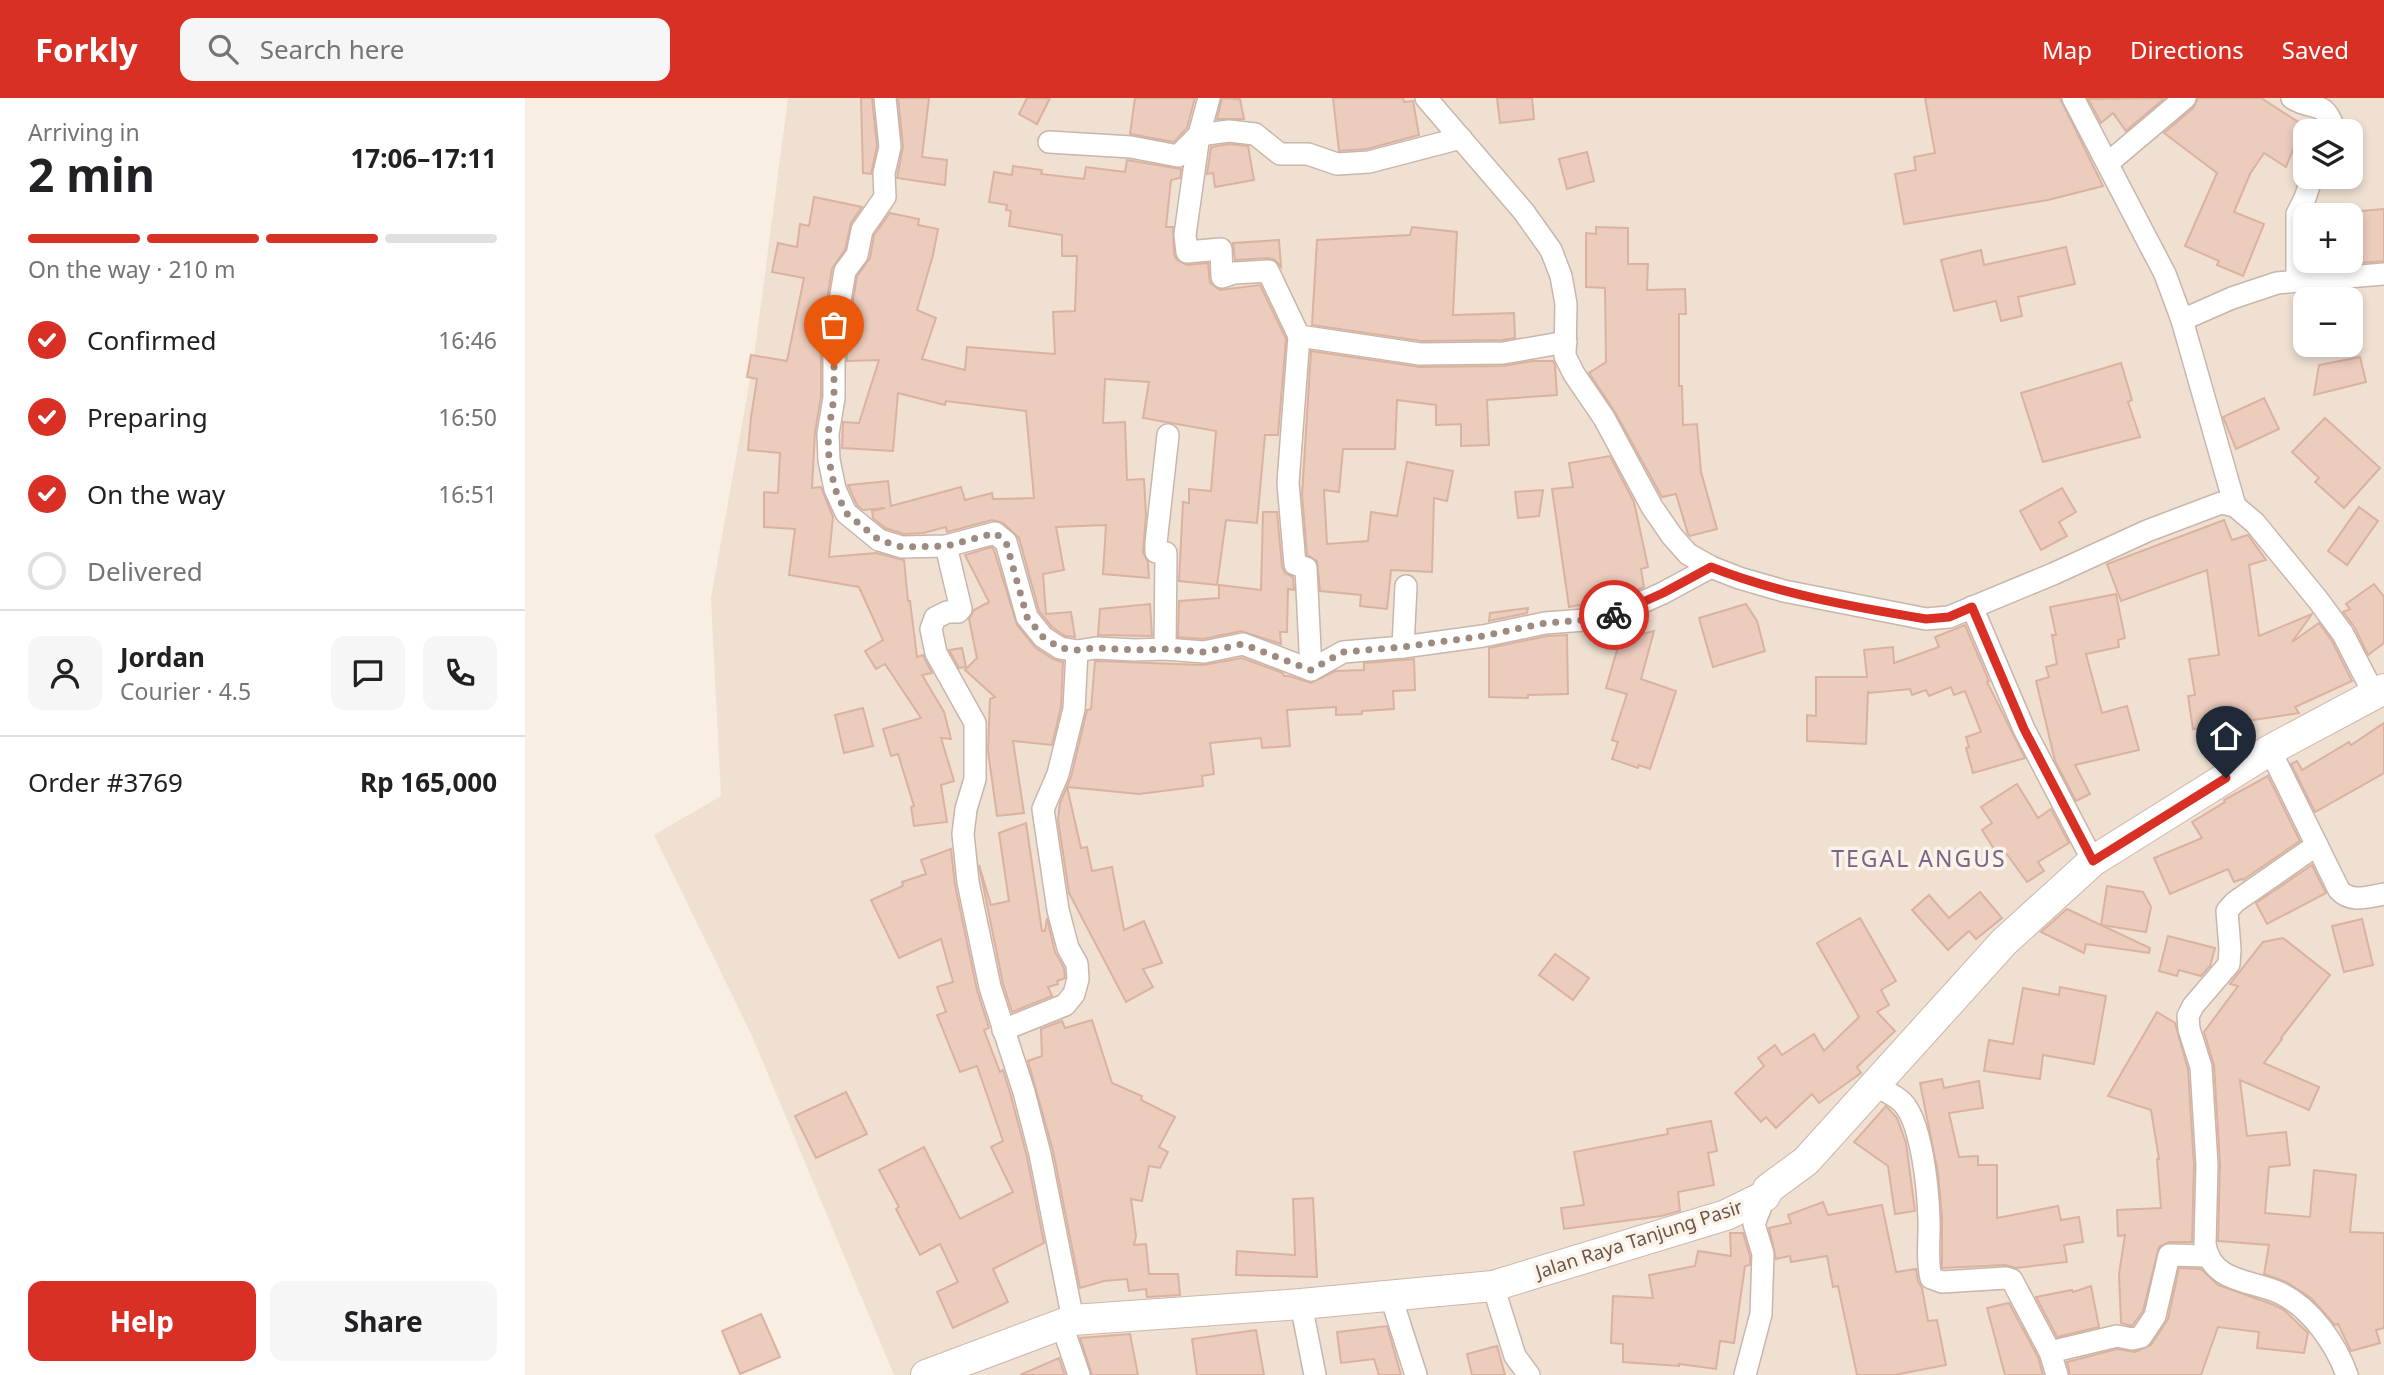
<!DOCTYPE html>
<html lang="en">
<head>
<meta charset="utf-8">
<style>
	:root { --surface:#fff; --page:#f6f6f6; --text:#202124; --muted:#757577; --line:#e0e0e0; --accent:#d93025 }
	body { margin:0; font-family:"Noto Sans",sans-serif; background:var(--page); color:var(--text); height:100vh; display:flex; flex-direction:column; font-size:26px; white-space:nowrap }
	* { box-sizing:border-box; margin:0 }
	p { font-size:23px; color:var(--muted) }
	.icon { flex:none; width:38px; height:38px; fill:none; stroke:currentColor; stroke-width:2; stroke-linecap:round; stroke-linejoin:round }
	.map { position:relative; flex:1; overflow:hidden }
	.side { display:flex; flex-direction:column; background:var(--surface); width:525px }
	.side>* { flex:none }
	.tools { position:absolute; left:1768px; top:21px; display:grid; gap:14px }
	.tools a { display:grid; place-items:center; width:70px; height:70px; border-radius:14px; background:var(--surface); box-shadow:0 4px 10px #0003; font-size:35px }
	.pin { position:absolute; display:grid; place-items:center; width:60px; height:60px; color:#fff; margin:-72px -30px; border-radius:50% 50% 50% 0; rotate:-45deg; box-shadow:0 0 7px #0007 }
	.pin .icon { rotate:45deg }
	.courier { position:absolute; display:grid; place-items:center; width:70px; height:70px; margin:-35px; border:5px solid #d93025; border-radius:50%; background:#fff; color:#222; box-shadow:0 2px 9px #0007 }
	.summary em { font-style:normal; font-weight:700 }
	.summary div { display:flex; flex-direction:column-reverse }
	.summary { display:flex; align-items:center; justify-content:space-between; height:119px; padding:0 28px }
	h1 { font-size:46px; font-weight:700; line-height:52px }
	.bar { display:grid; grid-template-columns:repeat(4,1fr); gap:10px 7px; align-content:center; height:84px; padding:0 28px }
	.bar i { height:9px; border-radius:5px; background:var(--line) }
	.bar .current { background:var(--accent) }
	.bar p { grid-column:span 4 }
	.line { display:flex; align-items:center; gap:18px; padding:0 28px; border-top:2px solid var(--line) }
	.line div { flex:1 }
	.round { display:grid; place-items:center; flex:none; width:74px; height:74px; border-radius:14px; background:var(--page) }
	ol { padding:0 28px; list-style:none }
	li { display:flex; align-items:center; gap:21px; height:77px }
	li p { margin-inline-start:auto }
	li .icon { padding:7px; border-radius:50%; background:var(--accent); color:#fff; stroke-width:4 }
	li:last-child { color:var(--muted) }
	li i { width:38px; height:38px; border:4px solid var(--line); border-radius:50% }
	.button { display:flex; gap:14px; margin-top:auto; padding:14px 28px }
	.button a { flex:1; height:80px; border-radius:14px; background:var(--accent); color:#fff; font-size:28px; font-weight:700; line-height:80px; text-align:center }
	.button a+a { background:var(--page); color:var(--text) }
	header { display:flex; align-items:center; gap:42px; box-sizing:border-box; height:98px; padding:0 35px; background:var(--accent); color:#fff }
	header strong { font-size:33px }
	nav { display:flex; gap:38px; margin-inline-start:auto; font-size:24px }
	.search { width:490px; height:63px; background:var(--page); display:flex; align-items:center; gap:18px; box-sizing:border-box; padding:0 24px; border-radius:14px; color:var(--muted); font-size:26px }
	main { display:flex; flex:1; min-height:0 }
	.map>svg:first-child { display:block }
	.residential { fill:#efe0d2; fill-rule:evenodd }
	.building { fill:#ebccbd; stroke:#dbb2a0; stroke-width:2 }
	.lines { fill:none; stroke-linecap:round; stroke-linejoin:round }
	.street-casing { stroke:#c8b6ab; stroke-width:24 }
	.secondary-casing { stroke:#cdb7ab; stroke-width:32 }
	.street { stroke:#fff; stroke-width:21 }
	.secondary { stroke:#fff; stroke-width:30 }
	.done { stroke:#9e8b80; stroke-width:7; stroke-dasharray:0 12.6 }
	.route { stroke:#d93025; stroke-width:9 }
	.labels { text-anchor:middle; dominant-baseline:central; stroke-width:7; stroke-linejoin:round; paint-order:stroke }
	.street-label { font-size:19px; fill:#6d554c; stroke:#fcf3e8 }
	.quarter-label { font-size:23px; letter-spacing:2px; fill:#7a648a; stroke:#fcf3e8 }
</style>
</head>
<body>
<header>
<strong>Forkly</strong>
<div class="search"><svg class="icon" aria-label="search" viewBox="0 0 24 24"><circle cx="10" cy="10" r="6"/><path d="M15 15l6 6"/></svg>Search here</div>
<nav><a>Map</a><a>Directions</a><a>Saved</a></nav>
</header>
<main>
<section class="side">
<div class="summary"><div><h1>2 min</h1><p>Arriving in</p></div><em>17:06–17:11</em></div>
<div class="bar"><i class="current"></i><i class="current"></i><i class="current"></i><i></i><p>On the way · 210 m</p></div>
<ol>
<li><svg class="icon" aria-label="check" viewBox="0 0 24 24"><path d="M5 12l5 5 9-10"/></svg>Confirmed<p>16:46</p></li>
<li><svg class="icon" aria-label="check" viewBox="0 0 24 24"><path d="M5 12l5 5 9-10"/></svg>Preparing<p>16:50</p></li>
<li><svg class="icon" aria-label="check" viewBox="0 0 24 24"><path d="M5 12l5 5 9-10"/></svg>On the way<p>16:51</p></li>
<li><i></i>Delivered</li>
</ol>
<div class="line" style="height:126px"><a class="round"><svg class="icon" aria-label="person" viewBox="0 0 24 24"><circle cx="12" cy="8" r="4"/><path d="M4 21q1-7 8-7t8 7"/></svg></a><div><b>Jordan</b><p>Courier · 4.5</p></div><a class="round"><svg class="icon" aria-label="chat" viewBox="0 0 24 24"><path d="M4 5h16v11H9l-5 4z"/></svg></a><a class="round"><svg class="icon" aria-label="phone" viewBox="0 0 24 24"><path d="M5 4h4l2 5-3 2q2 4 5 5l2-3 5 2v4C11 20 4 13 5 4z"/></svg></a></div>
<div class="line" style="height:91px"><div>Order #3769</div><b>Rp 165,000</b></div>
<div class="button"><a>Help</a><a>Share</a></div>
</section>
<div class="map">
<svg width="1859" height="1277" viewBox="0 0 1859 1277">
	<rect width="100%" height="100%" fill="#f9eee2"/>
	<path class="residential" d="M263,0H1859V1277H369L227,938L129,737L196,698L186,500L229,259ZM1780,33H1825V79H1780ZM1780,117H1825V163H1780ZM1780,201H1825V247H1780Z"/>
	<g class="building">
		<polygon points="336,0 347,0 352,48 346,76 338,75"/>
		<polygon points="373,0 404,0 397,59 422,62 420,87 372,80 378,48"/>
		<polygon points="502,0 525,0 512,26 494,16"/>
		<polygon points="610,0 670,0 662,30 649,44 605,36"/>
		<polygon points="697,0 715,1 719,21 692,21"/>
		<polygon points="808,0 878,0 879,4 888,3 894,37 842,51 814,53"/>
		<polygon points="972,0 1007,0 1009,21 975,25"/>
		<polygon points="1400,0 1535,0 1578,88 1523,102 1379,126 1370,76 1391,72 1389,59 1410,55"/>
		<polygon points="1640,0 1601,33 1588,15 1576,25 1563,1"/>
		<polygon points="1673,0 1736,0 1778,27 1761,69 1739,55 1725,76 1709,114 1739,126 1718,178 1692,167 1694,163 1660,148 1692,75 1639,35 1668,10"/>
		<polygon points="704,46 723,48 729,82 690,89 688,75 682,76 686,49"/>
		<polygon points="1062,54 1069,83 1042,91 1034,61"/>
		<polygon points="602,62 656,71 655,80 646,82 641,129 648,129 649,156 652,162 662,167 683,165 685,185 695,192 735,187 761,241 753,337 740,337 732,425 701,422 692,487 654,483 658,404 664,405 664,391 686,393 691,333 618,320 624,284 580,281 578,325 600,324 602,382 619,381 621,418 618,454 623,464 624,480 578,476 581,427 531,429 539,472 518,476 521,516 546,514 550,539 540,538 527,529 514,513 494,440 478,425 467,422 422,434 421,429 398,435 379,436 360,430 348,420 347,413 360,410 338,412 332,407 323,387 363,383 366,408 436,389 440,402 467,395 468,401 509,400 501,313 421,303 420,307 373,295 368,353 317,350 318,324 334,325 354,262 322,263 322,239 332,178 345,160 349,137 365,115 394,121 393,127 413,131 408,157 392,212 411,220 397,261 440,272 442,249 530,256 528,214 550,213 552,158 537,158 537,137 484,128 486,113 481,112 482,107 464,104 469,74 487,77 488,68 517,72 516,76 559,81 561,69 600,74"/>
		<polygon points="289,99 337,109 326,125 320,152 307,171 296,236 296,299 290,334 287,390 296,389 308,419 304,459 351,455 379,462 383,503 385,503 392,559 398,557 407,575 397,577 419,614 426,641 416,640 429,683 416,687 422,724 389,728 386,709 389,708 373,656 366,658 358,631 396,620 360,566 351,571 340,553 358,542 334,489 264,477 270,431 239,429 239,394 253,395 255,355 223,352 226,319 232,281 222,279 226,257 262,263 279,180 247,174 253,145 272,149 275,126 284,128"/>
		<polygon points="1859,111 1859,163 1811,167 1812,163 1825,163 1825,114"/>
		<polygon points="887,129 932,134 928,217 989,215 990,240 977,242 896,243 787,227 792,142 885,137"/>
		<polygon points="1071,129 1103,130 1103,166 1123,166 1122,192 1160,191 1161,216 1154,216 1154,288 1157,288 1158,327 1172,326 1176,374 1192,431 1165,438 1163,436 1151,396 1137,399 1090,314 1064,275 1081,264 1080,190 1061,189 1061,135 1071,136"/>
		<polygon points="754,142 756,169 750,162 743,160 710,162 708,145"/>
		<polygon points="1541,149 1550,186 1493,199 1497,218 1476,223 1471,203 1429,213 1416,162 1456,152 1459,167"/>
		<polygon points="1830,192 1829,201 1805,201 1807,194"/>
		<polygon points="786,253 895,269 978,268 1007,263 1028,263 1030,267 1032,297 962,302 964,347 936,348 936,326 911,327 911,307 872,302 870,351 818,351 814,394 799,392 802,446 843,443 846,414 872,418 882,364 928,373 922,403 909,400 907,474 866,472 862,511 835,508 836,497 795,493 792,463 782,457 777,397"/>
		<polygon points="1835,259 1841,284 1789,297 1794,267"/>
		<polygon points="1596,265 1607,302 1603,304 1615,339 1518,364 1496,295"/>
		<polygon points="1739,300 1754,331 1711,351 1698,319"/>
		<polygon points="1800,320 1855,370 1819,410 1790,384 1794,380 1767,354"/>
		<polygon points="1085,358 1109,404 1123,469 1116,471 1119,489 1097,499 1044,509 1027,391 1048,389 1044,365"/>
		<polygon points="1537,390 1551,414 1534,424 1542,438 1516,452 1495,413"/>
		<polygon points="1018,392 1014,418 993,420 990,394"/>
		<polygon points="1834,409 1853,423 1822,467 1803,453"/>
		<polygon points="738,414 752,414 757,468 760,475 768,479 769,492 763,491 762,534 755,534 756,546 716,533 678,541 653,539 654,503 694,500 694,487 736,492"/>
		<polygon points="1699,422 1707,442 1723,437 1741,462 1724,467 1734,538 1787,516 1767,544 1794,525 1807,543 1827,583 1770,609 1774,615 1668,631 1663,598 1670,597 1664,561 1694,557 1682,472 1596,503 1582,466"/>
		<polygon points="467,449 469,452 492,527 511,550 528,561 538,564 536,609 527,647 488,643 499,715 472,718 463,653 465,601 470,599 440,572 452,560 444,521 449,512 464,504 440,457"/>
		<polygon points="1849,486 1859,499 1859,545 1843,557 1830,530 1818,514 1825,511 1821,506"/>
		<polygon points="1591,496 1600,540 1593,542 1594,549 1561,556 1577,615 1602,608 1614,652 1550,667 1565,696 1551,703 1530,663 1511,583 1524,579 1521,569 1532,566 1527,537 1531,537 1525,509"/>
		<polygon points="625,506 627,538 573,537 575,511"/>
		<polygon points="1221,506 1232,523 1240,553 1188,569 1174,520"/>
		<polygon points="1003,510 1002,515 964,523 965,515"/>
		<polygon points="1440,527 1464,583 1462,584 1500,660 1448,675 1441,650 1444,649 1441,639 1456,634 1440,593 1429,597 1426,589 1404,598 1401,592 1387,597 1385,591 1344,595 1343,593 1341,646 1282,643 1282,617 1291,618 1291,579 1342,579 1339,552 1368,549 1369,565 1414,549 1410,539"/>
		<polygon points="1129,533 1116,581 1151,593 1125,671 1114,667 1113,670 1087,661 1093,644 1087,642 1102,596 1081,590 1097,535 1109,538"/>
		<polygon points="1042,537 1043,596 1003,597 1003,600 964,599 964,550 1022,538"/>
		<polygon points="437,550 441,569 434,570 424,552"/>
		<polygon points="717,560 758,575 759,578 764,578 786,585 810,573 839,572 839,565 889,561 890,592 868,593 869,611 837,613 837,616 811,617 811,609 762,612 765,648 737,650 736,640 685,645 689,676 677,678 678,688 614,696 542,689 556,750 562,749 567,773 587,769 599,832 619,823 637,865 618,871 628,889 601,904 544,795 533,722 535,705 546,679 562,612 566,611 570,563 678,567"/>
		<polygon points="338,610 348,648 319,655 310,617"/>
		<polygon points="1859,625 1859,675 1790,714 1766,666 1772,663 1777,672 1824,644 1826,647"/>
		<polygon points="1743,678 1775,743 1718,782 1717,781 1709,784 1703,771 1645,796 1629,760 1677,740 1667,724 1700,704 1699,702"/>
		<polygon points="1492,686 1513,720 1526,711 1544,745 1513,764 1519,773 1502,784 1481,755 1474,759 1457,732 1467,725 1456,709"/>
		<polygon points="501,725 517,833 520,833 522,820 530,854 539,870 540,880 532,883 533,886 523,889 527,898 487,914 478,886 454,767 466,807 484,803 474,735"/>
		<polygon points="426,751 430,787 452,892 464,930 459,932 475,974 478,972 486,998 502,1059 519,1145 468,1171 483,1204 428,1230 412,1194 433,1184 415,1146 395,1157 371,1111 374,1109 354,1072 399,1049 435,1121 488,1094 466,1049 478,1043 452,968 435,974 412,917 421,914 412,889 428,884 416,841 374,860 346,802 378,788 377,784 401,776 396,762"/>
		<polygon points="1787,767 1801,795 1742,826 1731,805"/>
		<polygon points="1582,788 1618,794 1626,809 1621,834 1576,827"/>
		<polygon points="1455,794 1477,820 1451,841 1444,833 1423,852 1387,812 1404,797 1424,820"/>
		<polygon points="1542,811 1625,850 1624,855 1561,846 1559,855 1516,834"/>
		<polygon points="1335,820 1371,883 1356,892 1364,907 1352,914 1370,933 1332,969 1336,975 1294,1005 1287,996 1251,1030 1241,1019 1236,1024 1210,995 1239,968 1233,960 1250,947 1257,957 1289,936 1299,953 1334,919 1292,845"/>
		<polygon points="1837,821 1848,867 1819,874 1807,828"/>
		<polygon points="1643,838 1690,850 1685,868 1676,878 1654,872 1652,878 1634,873"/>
		<polygon points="1758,840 1805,877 1756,940 1757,941 1739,965 1794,989 1784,1012 1715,982 1722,1038 1761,1034 1765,1067 1744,1069 1740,1115 1785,1119 1789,1072 1831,1077 1825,1134 1859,1135 1859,1230 1851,1232 1855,1245 1826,1253 1813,1226 1810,1227 1786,1200 1761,1184 1739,1176 1744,1147 1693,1143 1695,1066 1689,968 1679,934 1713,888 1705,886 1738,844"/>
		<polygon points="1030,856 1064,880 1048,902 1014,877"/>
		<polygon points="1535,889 1581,898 1569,966 1518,957 1515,981 1459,973 1464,942 1488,946 1498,890 1534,897"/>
		<polygon points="1632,914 1650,925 1663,971 1669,1067 1667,1144 1644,1144 1634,1149 1618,1213 1607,1228 1596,1225 1594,1176 1600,1137 1593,1138 1592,1112 1636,1110 1632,1061 1634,1061 1626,1012 1583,998"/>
		<polygon points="567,922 587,985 617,998 616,1002 650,1019 634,1049 643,1054 635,1070 624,1068 617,1103 606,1101 611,1138 609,1147 621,1146 624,1176 653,1176 655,1197 622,1199 621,1191 604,1193 602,1181 579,1183 555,1190 528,1053 503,963 517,958 516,931 537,923 540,930"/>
		<polygon points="1417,981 1419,990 1454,983 1458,1010 1424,1015 1434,1059 1453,1058 1453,1067 1472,1067 1472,1120 1533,1108 1536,1122 1554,1119 1558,1144 1539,1147 1542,1164 1491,1170 1480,1167 1417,1170 1417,1119 1413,1075 1395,985"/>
		<polygon points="321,994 342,1036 291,1060 270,1018"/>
		<polygon points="1361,1008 1372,1020 1381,1045 1390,1113 1370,1116 1363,1068 1329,1044"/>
		<polygon points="1186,1023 1192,1053 1183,1055 1189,1087 1153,1094 1155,1113 1136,1118 1039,1131 1036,1110 1059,1107 1049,1054 1143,1036 1142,1031"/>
		<polygon points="788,1100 792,1179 711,1177 712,1153 770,1157 768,1101"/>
		<polygon points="1298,1104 1303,1117 1357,1107 1371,1174 1391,1171 1393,1183 1397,1190 1403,1223 1412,1222 1421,1267 1369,1277 1332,1277 1313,1188 1308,1189 1302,1158 1266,1164 1265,1158 1251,1161 1244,1130 1266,1125 1263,1117"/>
		<polygon points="1205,1135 1218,1135 1225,1158 1225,1167 1220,1168 1209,1245 1195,1243 1191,1271 1154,1266 1154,1268 1098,1264 1098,1246 1086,1245 1088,1198 1128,1200 1124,1177 1170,1168 1173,1153 1206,1158"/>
		<polygon points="1654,1170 1676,1171 1693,1187 1749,1207 1759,1212 1783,1235 1779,1255 1732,1250 1734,1234 1693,1229 1676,1277 1545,1277 1542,1264 1592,1251 1610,1254 1626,1247 1643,1221"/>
		<polygon points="1566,1188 1574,1229 1532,1239 1511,1199 1547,1192 1548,1194"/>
		<polygon points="1484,1205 1513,1259 1518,1277 1480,1277 1462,1210"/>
		<polygon points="236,1216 255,1259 215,1276 197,1233"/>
		<polygon points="862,1228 876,1277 854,1277 849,1261 816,1265 812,1234"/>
		<polygon points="731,1232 739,1277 672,1277 667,1241"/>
		<polygon points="605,1236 613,1277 567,1277 555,1240"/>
		<polygon points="972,1248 980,1277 947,1277 942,1256"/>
		<polygon points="534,1260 540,1277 495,1277"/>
	</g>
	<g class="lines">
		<g class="street-casing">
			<g id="street">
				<polyline points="360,0 365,49 359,75 360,99 337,132 332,157 320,173 309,238 309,300 303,336 304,362 310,391 321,415 354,442 377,449 421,448 470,435 481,444 502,519 518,539 535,550 552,553 571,550 610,552 640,551 679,554 718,546 786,572 818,554 878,549 958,538 1020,525 1060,522 1089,517 1138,495 1186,469"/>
				<polyline points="684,0 674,37 660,137 662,154 696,151 697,179 709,175 743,173 774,238 895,256 978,255 1041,244"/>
				<polyline points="901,0 999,114 1026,152 1036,178 1041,206 1040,258 1049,276 1079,320 1127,409 1147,438 1163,456 1186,469 1214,480 1259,493 1401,521 1424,519 1528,476 1622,433 1696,405 1710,408 1730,425 1793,502 1818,536 1849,596"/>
				<polyline points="1548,0 1640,176 1657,222 1710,408"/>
				<path d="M1767,0C1787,13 1799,1 1808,28L1806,33"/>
				<polyline points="524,44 606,49 653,58 674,37 704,33 730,36 755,56 783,56 812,66 844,64 936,40"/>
				<polyline points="1583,65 1660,0"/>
				<polyline points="1772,182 1772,116 1780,100 1787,79"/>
				<polyline points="1657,222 1707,200 1752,185 1859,176"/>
				<polyline points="774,238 763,385 770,466 781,470 786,572"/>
				<polyline points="421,448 436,511 433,514 422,514 410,520 406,531 411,555 450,625 450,681 441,711 438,736 443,784 465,889 499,994 515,1056 548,1222"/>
				<polyline points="1447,509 1499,631 1568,763"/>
				<polyline points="878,549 881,488"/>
				<polyline points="640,551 641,455 631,454 631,445 643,337"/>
				<path d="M1745,652L1814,792C1826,805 1842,799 1859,796"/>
				<path d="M1792,747L1710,804L1702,813L1705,851L1704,866L1668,908L1663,918L1664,931L1676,969L1682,1067L1680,1146C1686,1185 1727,1182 1755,1195C1786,1210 1811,1246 1822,1277"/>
				<polyline points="478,932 540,907 549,896 553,881 552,866 543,850 533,812 518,711 533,676 549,611 552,553"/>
				<path d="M1349,987C1358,992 1370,997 1377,1004C1397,1024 1403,1092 1404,1120C1405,1140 1401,1161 1406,1180L1417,1184L1481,1180L1487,1182L1525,1254L1532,1277"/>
				<polyline points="968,1188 990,1258 1004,1277"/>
				<polyline points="865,1196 891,1277"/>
				<polyline points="776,1206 790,1277"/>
				<polyline points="537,1227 554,1277"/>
				<polyline points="1525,1254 1592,1238 1607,1241 1616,1239 1630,1218 1644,1157 1682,1158"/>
				<polyline points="1220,1277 1236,1216 1238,1156 1229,1126 1240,1098"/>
			</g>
		</g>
		<g class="secondary-casing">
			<polyline id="secondary" points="401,1277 548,1222 776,1206 968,1188 1201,1117 1240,1098 1243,1091 1281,1063 1479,844 1568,763 1745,652 1859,591"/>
		</g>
		<use href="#street" class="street"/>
		<use href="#secondary" class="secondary"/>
	</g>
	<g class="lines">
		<polyline class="done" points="309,269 309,300 303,336 304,362 310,391 321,415 354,442 377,449 421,448 470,435 481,444 502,519 518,539 535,550 552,552 570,550 610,552 640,551 679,554 718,546 786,572 818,554 878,549 958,538 1020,525 1060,522 1089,517"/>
		<path class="route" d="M1089,517L1138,495L1186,469C1254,496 1329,509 1401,521L1424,519L1447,509L1499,631L1568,763L1701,680"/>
	</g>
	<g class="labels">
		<g class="street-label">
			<text transform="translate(1114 1141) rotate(-18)">Jalan Raya Tanjung Pasir</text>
		</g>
		<g class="quarter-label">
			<text x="1394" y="760">TEGAL ANGUS</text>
		</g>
	</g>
</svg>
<div class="tools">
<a><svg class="icon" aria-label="layers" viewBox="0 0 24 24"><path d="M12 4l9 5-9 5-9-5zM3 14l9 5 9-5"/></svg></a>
<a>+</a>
<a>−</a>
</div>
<div class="pin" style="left:309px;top:269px;background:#ea580c"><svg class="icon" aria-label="bag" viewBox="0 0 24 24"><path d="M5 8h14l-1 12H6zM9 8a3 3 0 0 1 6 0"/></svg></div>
<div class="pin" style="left:1701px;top:680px;background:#1f2937"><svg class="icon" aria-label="home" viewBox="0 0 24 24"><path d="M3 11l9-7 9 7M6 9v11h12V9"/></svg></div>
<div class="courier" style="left:1089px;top:517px"><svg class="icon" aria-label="bike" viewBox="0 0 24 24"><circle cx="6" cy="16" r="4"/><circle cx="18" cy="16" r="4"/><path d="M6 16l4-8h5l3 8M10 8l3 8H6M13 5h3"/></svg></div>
</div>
</main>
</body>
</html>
